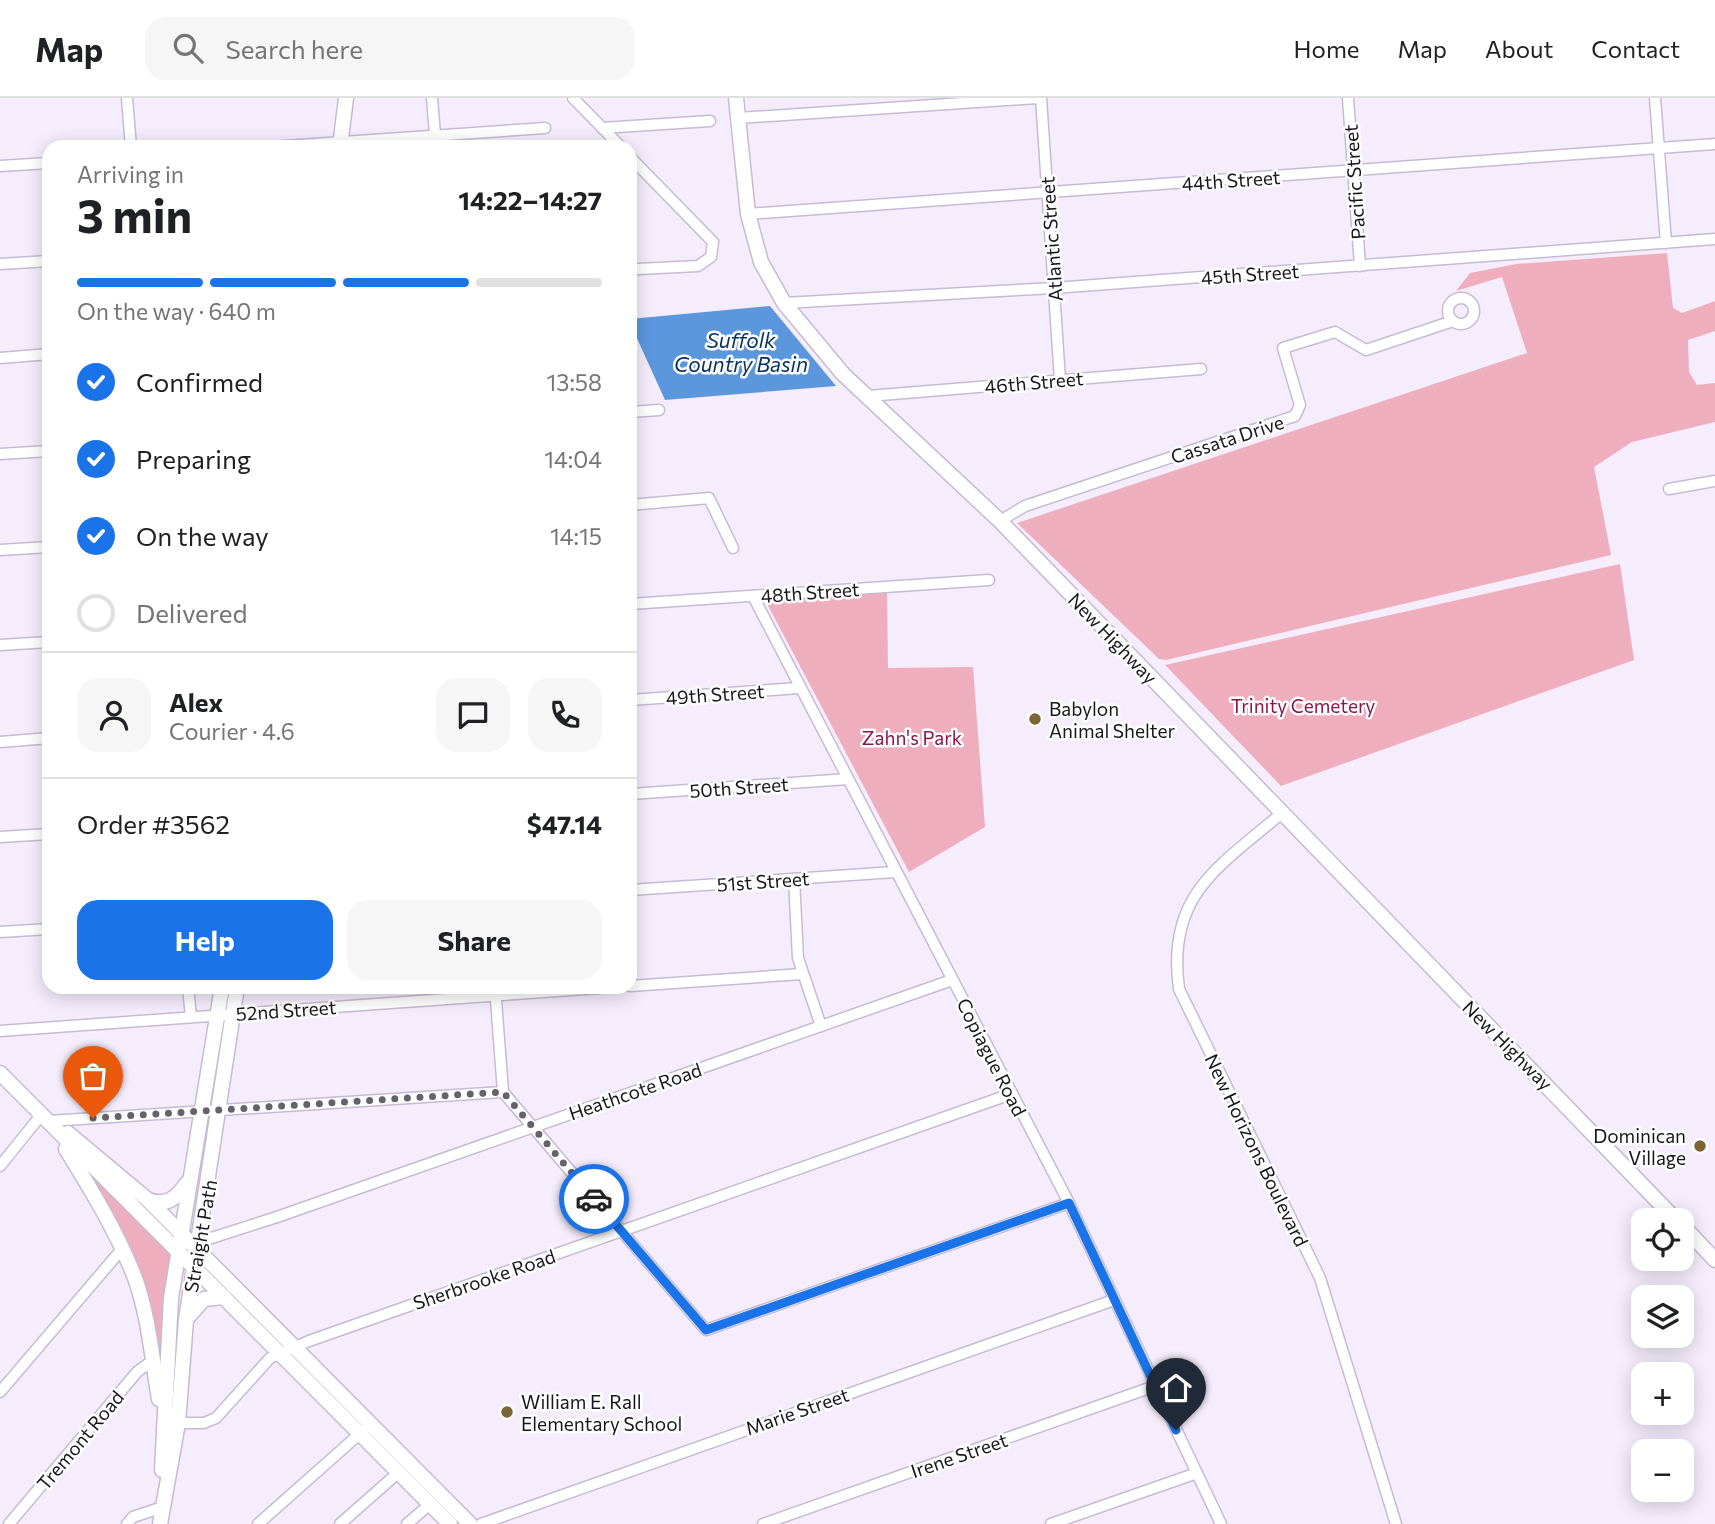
<!DOCTYPE html>
<html lang="en">
<head>
<meta charset="utf-8">
<style>
	:root { --surface:#fff; --page:#f6f6f6; --text:#202124; --muted:#757577; --line:#e0e0e0; --accent:#1a73e8 }
	body { margin:0; font-family:Commissioner,sans-serif; background:var(--page); color:var(--text); height:100vh; display:flex; flex-direction:column; font-size:26px; white-space:nowrap }
	* { box-sizing:border-box; margin:0 }
	p { font-size:23px; color:var(--muted) }
	.icon { flex:none; width:38px; height:38px; fill:none; stroke:currentColor; stroke-width:2; stroke-linecap:round; stroke-linejoin:round }
	.map { position:relative; flex:1; overflow:hidden }
	.panel { position:absolute; left:42px; top:42px; width:595px; height:854px; display:flex; flex-direction:column; background:var(--surface); border-radius:21px; box-shadow:0 4px 18px #0003 }
	.panel>* { flex:none }
	.buttons { position:absolute; left:1631px; top:1110px; display:grid; gap:14px }
	.buttons a { display:grid; place-items:center; width:63px; height:63px; border-radius:14px; background:var(--surface); box-shadow:0 4px 18px #0003; font-size:35px }
	.pin { position:absolute; display:grid; place-items:center; width:60px; height:60px; color:#fff; margin:-72px -30px; border-radius:50% 50% 50% 0; rotate:-45deg; box-shadow:0 0 7px #0007 }
	.pin .icon { rotate:45deg }
	.courier { position:absolute; display:grid; place-items:center; width:70px; height:70px; margin:-35px; border:5px solid #1a73e8; border-radius:50%; background:#fff; color:#222; box-shadow:0 2px 9px #0007 }
	.headline em { font-style:normal; font-weight:700 }
	.headline div { display:flex; flex-direction:column-reverse }
	.headline { display:flex; align-items:center; justify-content:space-between; height:119px; padding:0 35px }
	h1 { font-size:46px; font-weight:700; line-height:52px }
	.bar { display:grid; grid-template-columns:repeat(4,1fr); gap:10px 7px; align-content:center; height:84px; padding:0 35px }
	.bar i { height:9px; border-radius:5px; background:var(--line) }
	.bar .active { background:var(--accent) }
	.bar p { grid-column:span 4 }
	.line { display:flex; align-items:center; gap:18px; padding:0 35px; border-top:2px solid var(--line) }
	.line div { flex:1 }
	.round { display:grid; place-items:center; flex:none; width:74px; height:74px; border-radius:21px; background:var(--page) }
	ol { padding:0 35px; list-style:none }
	li { display:flex; align-items:center; gap:21px; height:77px }
	li p { margin-inline-start:auto }
	li .icon { padding:7px; border-radius:50%; background:var(--accent); color:#fff; stroke-width:4 }
	li:last-child { color:var(--muted) }
	li i { width:38px; height:38px; border:4px solid var(--line); border-radius:50% }
	.cta { display:flex; gap:14px; margin-top:auto; padding:14px 35px }
	.cta a { flex:1; height:80px; border-radius:21px; background:var(--accent); color:#fff; font-size:28px; font-weight:700; line-height:80px; text-align:center }
	.cta a+a { background:var(--page); color:var(--text) }
	header { display:flex; align-items:center; gap:42px; box-sizing:border-box; height:98px; padding:0 35px; background:var(--surface); border-bottom:2px solid var(--line) }
	header strong { font-size:33px }
	nav { display:flex; gap:38px; margin-inline-start:auto; font-size:24px }
	.search { width:490px; height:63px; background:var(--page); display:flex; align-items:center; gap:18px; box-sizing:border-box; padding:0 24px; border-radius:21px; color:var(--muted); font-size:26px }
	.map>svg:first-child { display:block }
	.green { fill:#efaebe }
	.water { fill:#5c97de }
	.lines { fill:none; stroke-linecap:round; stroke-linejoin:round }
	.minor-casing { stroke:#c7bbd4; stroke-width:13 }
	.major-casing { stroke:#c7bbd4; stroke-width:17 }
	.minor { stroke:#fff; stroke-width:10 }
	.major { stroke:#fff; stroke-width:14 }
	.done { stroke:#66616b; stroke-width:7; stroke-dasharray:0 12.6 }
	.route { stroke:#1a73e8; stroke-width:9 }
	.poi-dot { fill:#7c6535; stroke:#fefefe; stroke-width:2.5 }
	.labels { text-anchor:middle; dominant-baseline:central; stroke-width:5; stroke-linejoin:round; paint-order:stroke }
	.street-label { font-size:19px; fill:#19151d; stroke:#fefefe }
	.park-label { font-size:19px; fill:#8b1646; stroke:#fefefe }
	.poi-label { font-size:19px; fill:#19151d; stroke:#fefefe; text-anchor:start }
	.water-label { font-size:21px; font-style:italic; fill:#093461; stroke:#fefefe }
</style>
</head>
<body>
<header>
<strong>Map</strong>
<div class="search"><svg class="icon" aria-label="search" viewBox="0 0 24 24"><circle cx="10" cy="10" r="6"/><path d="M15 15l6 6"/></svg>Search here</div>
<nav><a>Home</a><a>Map</a><a>About</a><a>Contact</a></nav>
</header>
<div class="map">
<svg width="1715" height="1426" viewBox="0 0 1715 1426">
	<rect width="100%" height="100%" fill="#f5edfc"/>
	<g class="green">
		<polygon points="1667,155 1673,210 1682,215 1715,203 1715,233 1688,242 1689,274 1697,287 1715,285 1715,324 1632,344 1594,369 1611,457 1166,562 1159,561 1017,425 1527,255 1502,179 1456,193 1470,175 1516,166"/>
		<polygon points="1620,466 1634,562 1281,688 1165,567"/>
		<polygon points="887,491 888,570 973,569 985,729 909,774 764,500"/>
		<polygon points="77,1061 174,1156 162,1297 148,1212"/>
	</g>
	<polygon class="water" points="770,208 836,288 665,302 630,225 630,221"/>
	<g class="lines">
		<g class="minor-casing">
			<g id="minor">
				<polyline points="127,0 131,49"/>
				<polyline points="432,0 436,49"/>
				<polyline points="573,0 621,49"/>
				<polyline points="1041,0 1060,282"/>
				<polyline points="1348,0 1360,168"/>
				<polyline points="1655,0 1666,145"/>
				<polyline points="738,20 1038,0"/>
				<polyline points="602,30 710,23"/>
				<polyline points="270,49 545,30"/>
				<polyline points="630,59 713,144 711,159 698,168 638,171"/>
				<polyline points="0,68 49,65"/>
				<polyline points="748,116 1715,46"/>
				<polyline points="0,166 49,163"/>
				<circle cx="1461" cy="213" r="13"/>
				<polyline points="784,205 1054,190 1715,141"/>
				<polyline points="0,260 49,256"/>
				<polyline points="868,298 1201,271"/>
				<polyline points="630,314 659,312"/>
				<polyline points="0,356 49,353"/>
				<polyline points="1669,391 1715,383"/>
				<polyline points="630,407 709,400 733,450"/>
				<polyline points="1000,423 1025,408 1295,318 1300,307 1283,250 1335,234 1366,252 1453,223"/>
				<polyline points="0,452 49,449"/>
				<polyline points="753,498 1069,1105 1221,1426"/>
				<polyline points="630,506 989,482"/>
				<polyline points="0,547 49,544"/>
				<polyline points="630,602 799,590"/>
				<polyline points="0,644 49,640"/>
				<polyline points="630,696 848,681"/>
				<path d="M1283,714C1219,769 1166,796 1179,891L1320,1180L1396,1426"/>
				<polyline points="0,739 49,736"/>
				<polyline points="794,781 798,860 821,928"/>
				<polyline points="630,792 895,774"/>
				<polyline points="0,834 49,831"/>
				<polyline points="630,888 802,876"/>
				<polyline points="188,889 191,919"/>
				<polyline points="495,889 503,994 706,1232 1069,1105"/>
				<polyline points="0,933 614,889"/>
				<polyline points="49,1023 503,994"/>
				<polyline points="0,1068 42,1016"/>
				<polyline points="199,1144 277,1119 952,882"/>
				<polyline points="0,1294 122,1151"/>
				<polyline points="178,1325 204,1325 216,1320 270,1260 309,1243 1011,996"/>
				<polyline points="9,1426 137,1274 153,1262"/>
				<polyline points="127,1426 133,1419 163,1409"/>
				<polyline points="258,1426 364,1332"/>
				<polyline points="340,1426 399,1374"/>
				<polyline points="407,1426 430,1406"/>
				<polyline points="481,1426 1114,1202"/>
				<polyline points="763,1426 1155,1288"/>
				<polyline points="1051,1426 1197,1375"/>
			</g>
		</g>
		<g class="major-casing">
			<g id="major">
				<polyline points="736,0 748,116 761,164 784,205 843,276 1000,423 1676,1122"/>
				<polyline points="340,49 346,0"/>
				<polyline points="0,975 450,1426"/>
				<polyline points="68,1035 148,1102 470,1426"/>
				<path d="M66,1051C92,1093 117,1134 135,1180C149,1219 152,1261 159,1301"/>
				<path d="M148,1102C166,1109 177,1100 187,1085"/>
				<polyline points="1682,1127 1715,1162"/>
				<polyline points="187,1220 204,1201 224,1199"/>
				<polyline points="162,1372 171,1200 222,889"/>
				<polyline points="160,1426 178,1325 186,1222 237,889"/>
			</g>
		</g>
		<use href="#minor" class="minor"/>
		<use href="#major" class="major"/>
	</g>
	<g class="lines">
		<polyline class="done" points="93,1020 503,994 594,1101"/>
		<polyline class="route" points="594,1101 706,1232 1069,1105 1176,1332"/>
	</g>
	<g class="poi-dot">
		<circle cx="1035" cy="621" r="7"/>
		<circle cx="1700" cy="1048" r="7"/>
		<circle cx="507" cy="1314" r="7"/>
	</g>
	<g class="labels">
		<g class="street-label">
			<text transform="translate(1231 82) rotate(-4)">44th Street</text>
			<text transform="translate(1354 84) rotate(-94)">Pacific Street</text>
			<text transform="translate(1051 141) rotate(-94)">Atlantic Street</text>
			<text transform="translate(1250 176) rotate(-4)">45th Street</text>
			<text transform="translate(1034 284) rotate(-5)">46th Street</text>
			<text transform="translate(1227 341) rotate(-18)">Cassata Drive</text>
			<text transform="translate(810 494) rotate(-4)">48th Street</text>
			<text transform="translate(1113 540) rotate(46)">New Highway</text>
			<text transform="translate(715 596) rotate(-4)">49th Street</text>
			<text transform="translate(739 689) rotate(-4)">50th Street</text>
			<text transform="translate(763 783) rotate(-4)">51st Street</text>
			<text transform="translate(286 912) rotate(-4)">52nd Street</text>
			<text transform="translate(1508 947) rotate(45)">New Highway</text>
			<text transform="translate(992 959) rotate(63)">Copiague Road</text>
			<text transform="translate(635 993) rotate(-19)">Heathcote Road</text>
			<text transform="translate(1257 1052) rotate(64)">New Horizons Boulevard</text>
			<text transform="translate(200 1138) rotate(-80)">Straight Path</text>
			<text transform="translate(484 1181) rotate(-19)">Sherbrooke Road</text>
			<text transform="translate(797 1313) rotate(-19)">Marie Street</text>
			<text transform="translate(80 1342) rotate(-50)">Tremont Road</text>
			<text transform="translate(959 1357) rotate(-19)">Irene Street</text>
		</g>
		<g class="park-label">
			<text x="1303" y="607">Trinity Cemetery</text>
			<text x="912" y="639">Zahn's Park</text>
		</g>
		<g class="poi-label">
			<text x="1049" y="610">Babylon<tspan x="1049" dy="22">Animal Shelter</tspan></text>
			<text x="1686" y="1037" text-anchor="end">Dominican<tspan x="1686" dy="22">Village</tspan></text>
			<text x="521" y="1303">William E. Rall<tspan x="521" dy="22">Elementary School</tspan></text>
		</g>
		<g class="water-label">
			<text x="741" y="241">Suffolk<tspan x="741" dy="24">Country Basin</tspan></text>
		</g>
	</g>
</svg>
<div class="buttons">
<a><svg class="icon" aria-label="locate" viewBox="0 0 24 24"><circle cx="12" cy="12" r="6"/><path d="M12 2v4M12 18v4M2 12h4M18 12h4"/></svg></a>
<a><svg class="icon" aria-label="layers" viewBox="0 0 24 24"><path d="M12 4l9 5-9 5-9-5zM3 14l9 5 9-5"/></svg></a>
<a>+</a>
<a>−</a>
</div>
<div class="pin" style="left:93px;top:1020px;background:#ea580c"><svg class="icon" aria-label="bag" viewBox="0 0 24 24"><path d="M5 8h14l-1 12H6zM9 8a3 3 0 0 1 6 0"/></svg></div>
<div class="pin" style="left:1176px;top:1332px;background:#1f2937"><svg class="icon" aria-label="home" viewBox="0 0 24 24"><path d="M3 11l9-7 9 7M6 9v11h12V9"/></svg></div>
<div class="courier" style="left:594px;top:1101px"><svg class="icon" aria-label="car" viewBox="0 0 24 24"><path d="M5 17H2v-5l4-1 3-4h7l3 4 3 1v5h-3M9 17h6M6 11h13"/><circle cx="7" cy="17" r="2"/><circle cx="17" cy="17" r="2"/></svg></div>
<section class="panel">
<div class="headline"><div><h1>3 min</h1><p>Arriving in</p></div><em>14:22–14:27</em></div>
<div class="bar"><i class="active"></i><i class="active"></i><i class="active"></i><i></i><p>On the way · 640 m</p></div>
<ol>
<li><svg class="icon" aria-label="check" viewBox="0 0 24 24"><path d="M5 12l5 5 9-10"/></svg>Confirmed<p>13:58</p></li>
<li><svg class="icon" aria-label="check" viewBox="0 0 24 24"><path d="M5 12l5 5 9-10"/></svg>Preparing<p>14:04</p></li>
<li><svg class="icon" aria-label="check" viewBox="0 0 24 24"><path d="M5 12l5 5 9-10"/></svg>On the way<p>14:15</p></li>
<li><i></i>Delivered</li>
</ol>
<div class="line" style="height:126px"><a class="round"><svg class="icon" aria-label="person" viewBox="0 0 24 24"><circle cx="12" cy="8" r="4"/><path d="M4 21q1-7 8-7t8 7"/></svg></a><div><b>Alex</b><p>Courier · 4.6</p></div><a class="round"><svg class="icon" aria-label="chat" viewBox="0 0 24 24"><path d="M4 5h16v11H9l-5 4z"/></svg></a><a class="round"><svg class="icon" aria-label="phone" viewBox="0 0 24 24"><path d="M5 4h4l2 5-3 2q2 4 5 5l2-3 5 2v4C11 20 4 13 5 4z"/></svg></a></div>
<div class="line" style="height:91px"><div>Order #3562</div><b>$47.14</b></div>
<div class="cta"><a>Help</a><a>Share</a></div>
</section>
</div>
</body>
</html>
